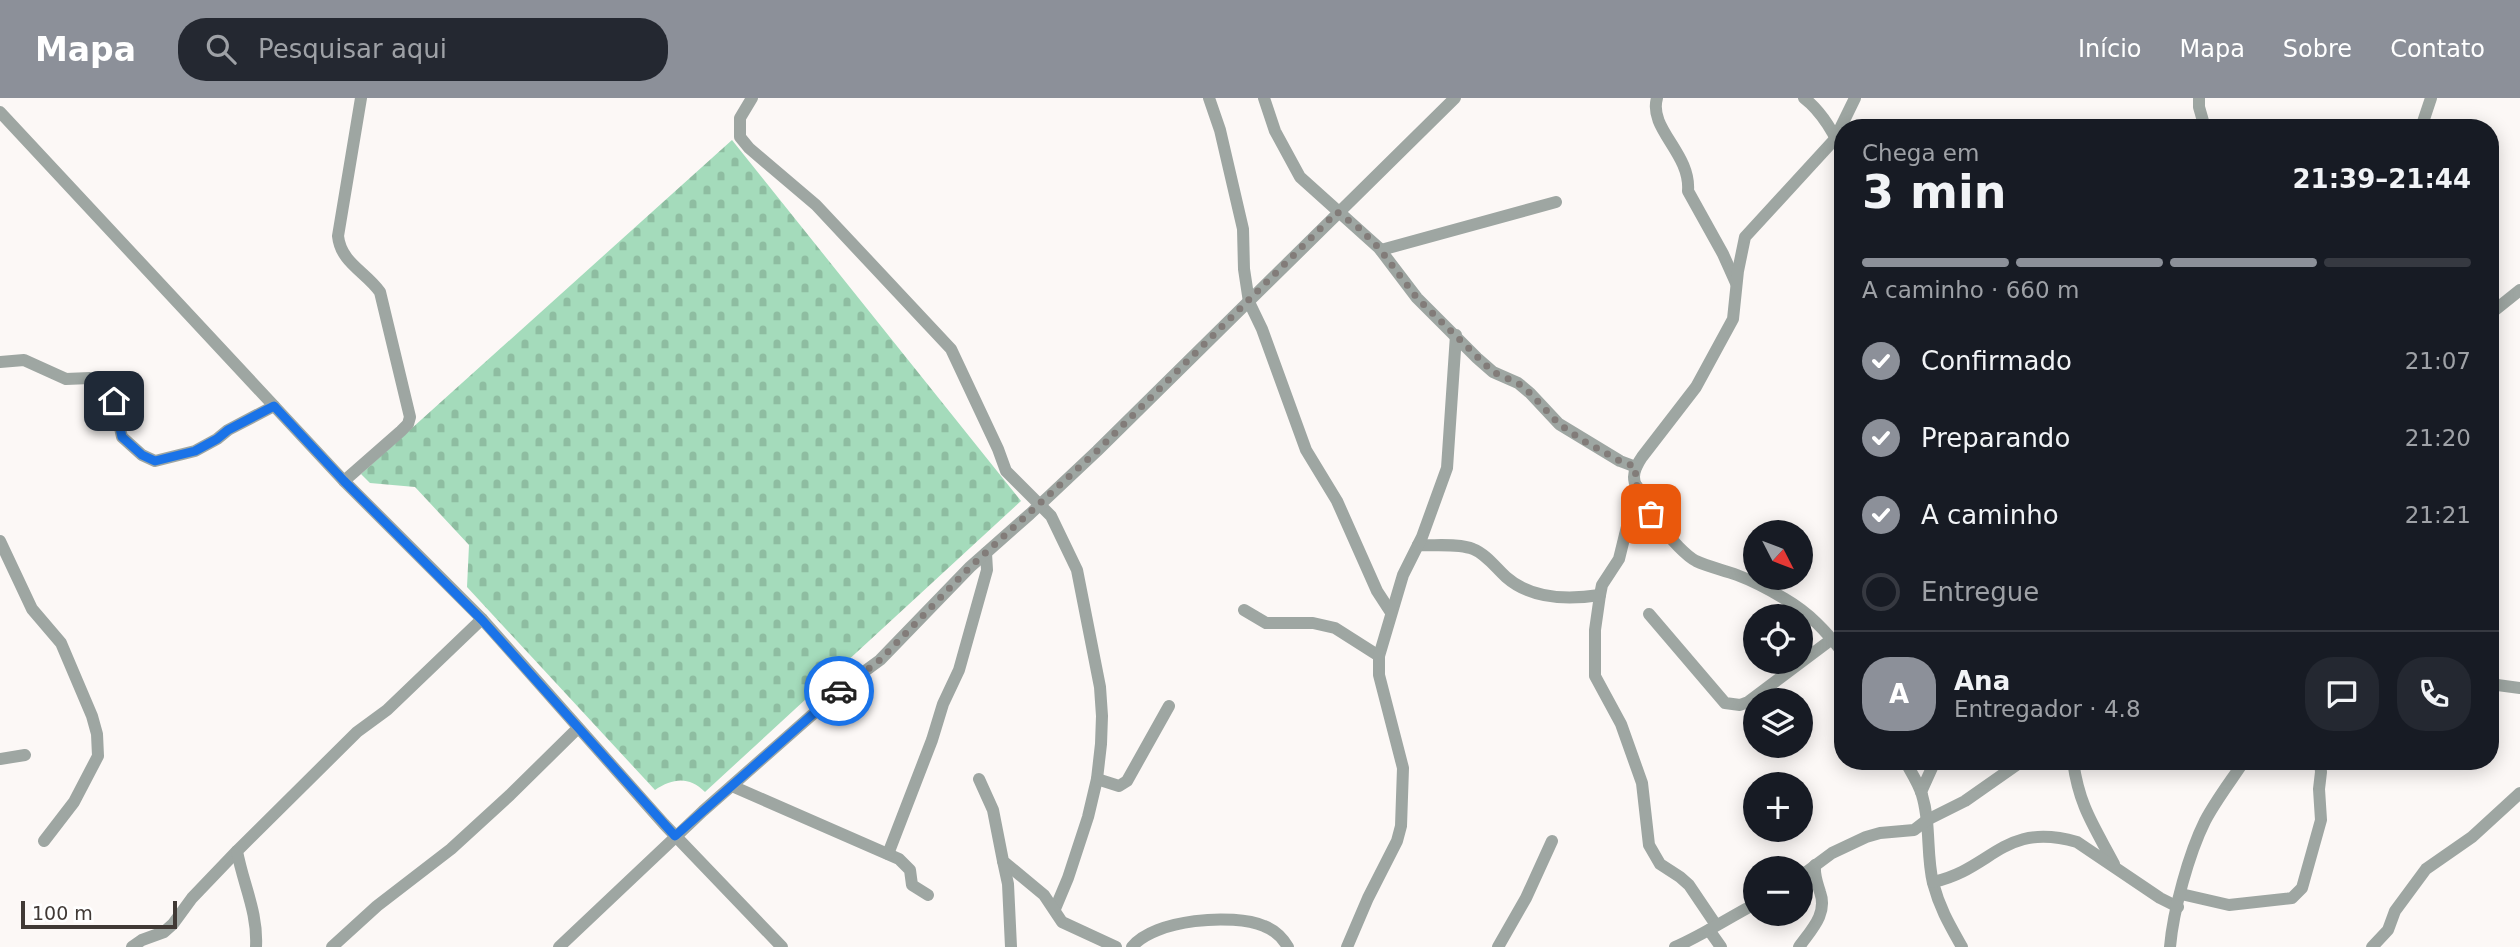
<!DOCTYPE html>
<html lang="pt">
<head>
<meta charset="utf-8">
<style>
	:root { --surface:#171b24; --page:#242831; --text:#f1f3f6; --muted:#9ea1a6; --line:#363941; --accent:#8c9099 }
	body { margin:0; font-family:"DejaVu Sans",sans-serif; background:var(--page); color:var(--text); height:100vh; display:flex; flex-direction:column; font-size:26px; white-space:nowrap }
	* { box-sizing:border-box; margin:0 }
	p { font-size:23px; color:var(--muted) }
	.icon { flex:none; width:38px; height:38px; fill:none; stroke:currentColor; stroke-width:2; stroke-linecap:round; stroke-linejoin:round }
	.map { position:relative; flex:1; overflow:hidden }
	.details { position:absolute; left:1834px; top:21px; width:665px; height:651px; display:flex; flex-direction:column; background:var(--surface); border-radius:28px; box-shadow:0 4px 18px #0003 }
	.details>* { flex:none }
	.needle { width:46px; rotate:132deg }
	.buttons { position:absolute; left:1743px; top:422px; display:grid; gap:14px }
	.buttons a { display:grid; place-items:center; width:70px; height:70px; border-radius:50%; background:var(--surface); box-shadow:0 4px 18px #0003; font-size:35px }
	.scale { position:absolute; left:21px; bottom:18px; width:156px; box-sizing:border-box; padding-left:7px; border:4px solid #403935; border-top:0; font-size:19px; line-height:24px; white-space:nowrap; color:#403935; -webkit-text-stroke:5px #fff; paint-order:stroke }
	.pin { position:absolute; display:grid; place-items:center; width:60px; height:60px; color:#fff; margin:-30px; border-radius:14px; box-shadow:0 4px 10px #0006 }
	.courier { position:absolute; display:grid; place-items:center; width:70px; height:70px; margin:-35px; border:5px solid #1a73e8; border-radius:50%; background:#fff; color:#222; box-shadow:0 2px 9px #0007 }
	.summary em { font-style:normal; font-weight:600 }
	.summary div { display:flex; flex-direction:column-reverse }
	.summary { display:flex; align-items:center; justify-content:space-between; height:119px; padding:0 28px }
	h1 { font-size:46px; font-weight:600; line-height:52px }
	.bar { display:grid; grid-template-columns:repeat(4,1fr); gap:10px 7px; align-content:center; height:84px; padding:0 28px }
	.bar i { height:9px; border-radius:5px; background:var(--line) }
	.bar .active { background:var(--accent) }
	.bar p { grid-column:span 4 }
	.line { display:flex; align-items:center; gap:18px; padding:0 28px; border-top:2px solid var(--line) }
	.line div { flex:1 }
	.round { display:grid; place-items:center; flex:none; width:74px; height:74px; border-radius:28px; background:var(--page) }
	ol { padding:0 28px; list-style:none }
	li { display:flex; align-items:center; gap:21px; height:77px }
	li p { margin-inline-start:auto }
	li .icon { padding:7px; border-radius:50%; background:var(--accent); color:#fff; stroke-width:4 }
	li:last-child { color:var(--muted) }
	li i { width:38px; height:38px; border:4px solid var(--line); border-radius:50% }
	header { display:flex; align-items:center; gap:42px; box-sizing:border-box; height:98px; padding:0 35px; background:var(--accent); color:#fff }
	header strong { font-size:33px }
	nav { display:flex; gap:38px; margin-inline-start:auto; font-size:24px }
	.search { width:490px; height:63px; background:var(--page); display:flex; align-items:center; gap:18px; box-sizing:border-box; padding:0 24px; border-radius:28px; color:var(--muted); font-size:26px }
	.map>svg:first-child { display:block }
	.cemetery { fill:url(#cemetery-stones) }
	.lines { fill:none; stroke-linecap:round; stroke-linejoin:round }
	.minor { stroke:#9ea6a2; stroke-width:12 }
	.done { stroke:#827c79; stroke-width:7; stroke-dasharray:0 12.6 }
	.route { stroke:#1a73e8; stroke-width:9 }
</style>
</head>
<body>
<header>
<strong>Mapa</strong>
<div class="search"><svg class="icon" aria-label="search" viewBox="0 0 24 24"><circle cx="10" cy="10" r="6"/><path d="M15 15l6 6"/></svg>Pesquisar aqui</div>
<nav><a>Início</a><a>Mapa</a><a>Sobre</a><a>Contato</a></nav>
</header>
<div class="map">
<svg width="2520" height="849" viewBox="0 0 2520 849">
	<defs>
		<pattern id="cemetery-stones" width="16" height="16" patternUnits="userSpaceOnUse" patternTransform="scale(1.75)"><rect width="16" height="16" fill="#a4dbbb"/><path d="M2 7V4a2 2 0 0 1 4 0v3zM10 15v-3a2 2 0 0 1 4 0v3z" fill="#8ebda1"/></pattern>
	</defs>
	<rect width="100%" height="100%" fill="#fcf8f6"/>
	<path class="cemetery" d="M732,42L1021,403L705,694C689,678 673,680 655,692L467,489L469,447L415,389L370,385L361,376Z"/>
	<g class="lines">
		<g class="minor">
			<polyline points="752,0 740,20 740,39 749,50 816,107 951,251 998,351 1006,373 1051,418 1077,472 1100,589 1102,618 1101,646 1097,681 1088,719 1068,780 1055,811"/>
			<polyline points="1209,0 1220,32 1243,131 1244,171 1249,204 1262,231 1306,352 1337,403 1377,493 1390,513"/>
			<polyline points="1264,0 1275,33 1300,79 1379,150 1417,200 1477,260 1493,274 1518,285 1530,295 1559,326 1620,363 1636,369"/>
			<path d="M1657,0C1648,31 1691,55 1688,93L1723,156L1736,185"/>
			<path d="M1804,0C1821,13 1837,38 1843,59"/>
			<polyline points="2199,0 2199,9 2205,30"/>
			<polyline points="0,14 344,383 482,521 664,726 782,849"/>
			<polyline points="2421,30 2431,0"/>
			<polyline points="1381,152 1556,104"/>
			<polyline points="2490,216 2520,192"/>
			<polyline points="0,264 24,262 66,281 90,280 114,303 122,339 142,357 155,363 195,353 217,341 228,332 274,308"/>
			<path d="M344,383L401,333L408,326L410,319L380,194C365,173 341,165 338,138L361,0"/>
			<polyline points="1637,388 1619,461 1602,487 1600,497 1595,532 1595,578 1621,626 1642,685 1649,747 1660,766 1680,779 1689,787 1716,827"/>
			<polyline points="0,443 32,511 61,545 92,618 97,636 98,658 74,704 44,743"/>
			<path d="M1418,447C1434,448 1459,445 1473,451C1486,456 1496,470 1506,479C1532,502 1568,502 1600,497"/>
			<polyline points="1244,512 1266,525 1313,525 1335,530 1379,558"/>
			<polyline points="1649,516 1725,605 1740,607 1748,604 1832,541"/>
			<path d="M1843,555C1826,533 1809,515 1785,501C1770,492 1753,483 1737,477C1724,472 1709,469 1696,463C1678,454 1634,399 1634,379C1634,371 1638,365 1642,359L1696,289L1733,221L1738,173L1745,139L1835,41L1855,0"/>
			<polyline points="2490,586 2520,590"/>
			<polyline points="0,661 25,657"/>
			<path d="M1905,663C1911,674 1919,686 1922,697C1931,726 1926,756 1933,785C1940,811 1949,826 1962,849"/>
			<path d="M2073,663C2079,708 2094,728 2114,766"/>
			<polyline points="979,681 993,712 1003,763 1044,797 1062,824 1116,849"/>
			<polyline points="1097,681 1119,688 1127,683 1169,608"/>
			<polyline points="732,688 899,761 910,772 912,787 928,797"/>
			<polyline points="1921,694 1935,663"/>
			<polyline points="888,756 932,642 943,606 959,572 987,472 986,455"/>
			<polyline points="1003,763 1008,786 1011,849"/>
			<polyline points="1801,778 1832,755 1866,739 1880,735 1914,732 1927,722 1965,703 2022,663"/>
			<path d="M1933,784C1993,771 2003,723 2077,744L2160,800L2178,809"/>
			<polyline points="2181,796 2229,807 2292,800 2302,790 2321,722 2319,691 2321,674 2320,663"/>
			<polyline points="1709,832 1721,849"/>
			<polyline points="132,849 142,842 164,834 173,826 192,800 237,753"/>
			<path d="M256,849C258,814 243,786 237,753L357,634L387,612L482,521"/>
			<polyline points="332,849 377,808 451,751 510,697 578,630"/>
			<polyline points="559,849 703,713 846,587 880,562 970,469 1030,416 1097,353 1455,0"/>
			<path d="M1132,849C1154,821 1233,815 1264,828C1275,832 1282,839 1288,849"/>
			<polyline points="1347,849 1368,800 1397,743 1401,728 1403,670 1379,577 1379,558 1403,477 1422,439 1447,370 1456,237"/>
			<polyline points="1498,849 1526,800 1552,743"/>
			<path d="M1675,849C1703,837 1728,820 1755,806"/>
			<path d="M1799,849C1811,832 1828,816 1820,794C1817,784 1814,778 1815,767"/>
			<path d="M2170,849C2173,813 2189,755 2205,723C2216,702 2231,683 2244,663"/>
			<polyline points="2372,849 2388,832 2395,813 2426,771 2472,739 2520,695"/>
		</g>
	</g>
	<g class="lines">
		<polyline class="done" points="839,593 880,562 970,469 1097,353 1337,114 1359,130 1379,150 1417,200 1493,274 1518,285 1530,295 1559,326 1582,342 1620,363 1636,369 1635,384 1651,416"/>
		<polyline class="route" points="114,303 122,339 142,357 155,363 195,353 217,341 228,332 274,308 344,383 482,522 675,738 839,593"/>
	</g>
</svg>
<div class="buttons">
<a><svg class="needle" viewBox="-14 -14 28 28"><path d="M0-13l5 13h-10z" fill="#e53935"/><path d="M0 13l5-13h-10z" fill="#9ea1a6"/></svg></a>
<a><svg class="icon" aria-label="locate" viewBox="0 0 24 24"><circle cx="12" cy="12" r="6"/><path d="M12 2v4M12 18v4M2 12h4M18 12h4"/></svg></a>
<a><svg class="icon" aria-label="layers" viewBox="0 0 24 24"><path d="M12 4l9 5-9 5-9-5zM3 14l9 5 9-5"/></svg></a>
<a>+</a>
<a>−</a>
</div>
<div class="scale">100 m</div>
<div class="pin" style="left:1651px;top:416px;background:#ea580c"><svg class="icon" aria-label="bag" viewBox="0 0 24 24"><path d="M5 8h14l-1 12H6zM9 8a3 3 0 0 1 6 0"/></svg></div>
<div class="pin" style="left:114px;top:303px;background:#1f2937"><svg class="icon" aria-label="home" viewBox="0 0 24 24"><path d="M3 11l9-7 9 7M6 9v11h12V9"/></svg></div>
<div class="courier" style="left:839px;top:593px"><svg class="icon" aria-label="car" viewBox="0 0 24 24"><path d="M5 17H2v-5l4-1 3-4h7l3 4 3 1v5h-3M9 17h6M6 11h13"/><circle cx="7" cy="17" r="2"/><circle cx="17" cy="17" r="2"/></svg></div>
<section class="details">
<div class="summary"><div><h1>3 min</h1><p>Chega em</p></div><em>21:39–21:44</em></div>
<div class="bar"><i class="active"></i><i class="active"></i><i class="active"></i><i></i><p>A caminho · 660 m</p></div>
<ol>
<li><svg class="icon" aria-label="check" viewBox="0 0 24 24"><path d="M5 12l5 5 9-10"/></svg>Confirmado<p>21:07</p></li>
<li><svg class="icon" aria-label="check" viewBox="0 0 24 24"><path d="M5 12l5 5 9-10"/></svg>Preparando<p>21:20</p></li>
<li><svg class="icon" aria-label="check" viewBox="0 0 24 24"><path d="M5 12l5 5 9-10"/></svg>A caminho<p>21:21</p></li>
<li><i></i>Entregue</li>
</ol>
<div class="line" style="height:126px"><b class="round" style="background:var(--accent);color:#fff">A</b><div><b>Ana</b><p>Entregador · 4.8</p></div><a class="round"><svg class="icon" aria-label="chat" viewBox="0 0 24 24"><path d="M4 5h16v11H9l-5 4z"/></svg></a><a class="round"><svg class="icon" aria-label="phone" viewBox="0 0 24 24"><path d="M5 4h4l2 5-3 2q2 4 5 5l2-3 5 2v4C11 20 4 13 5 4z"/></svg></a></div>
</section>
</div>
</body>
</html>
